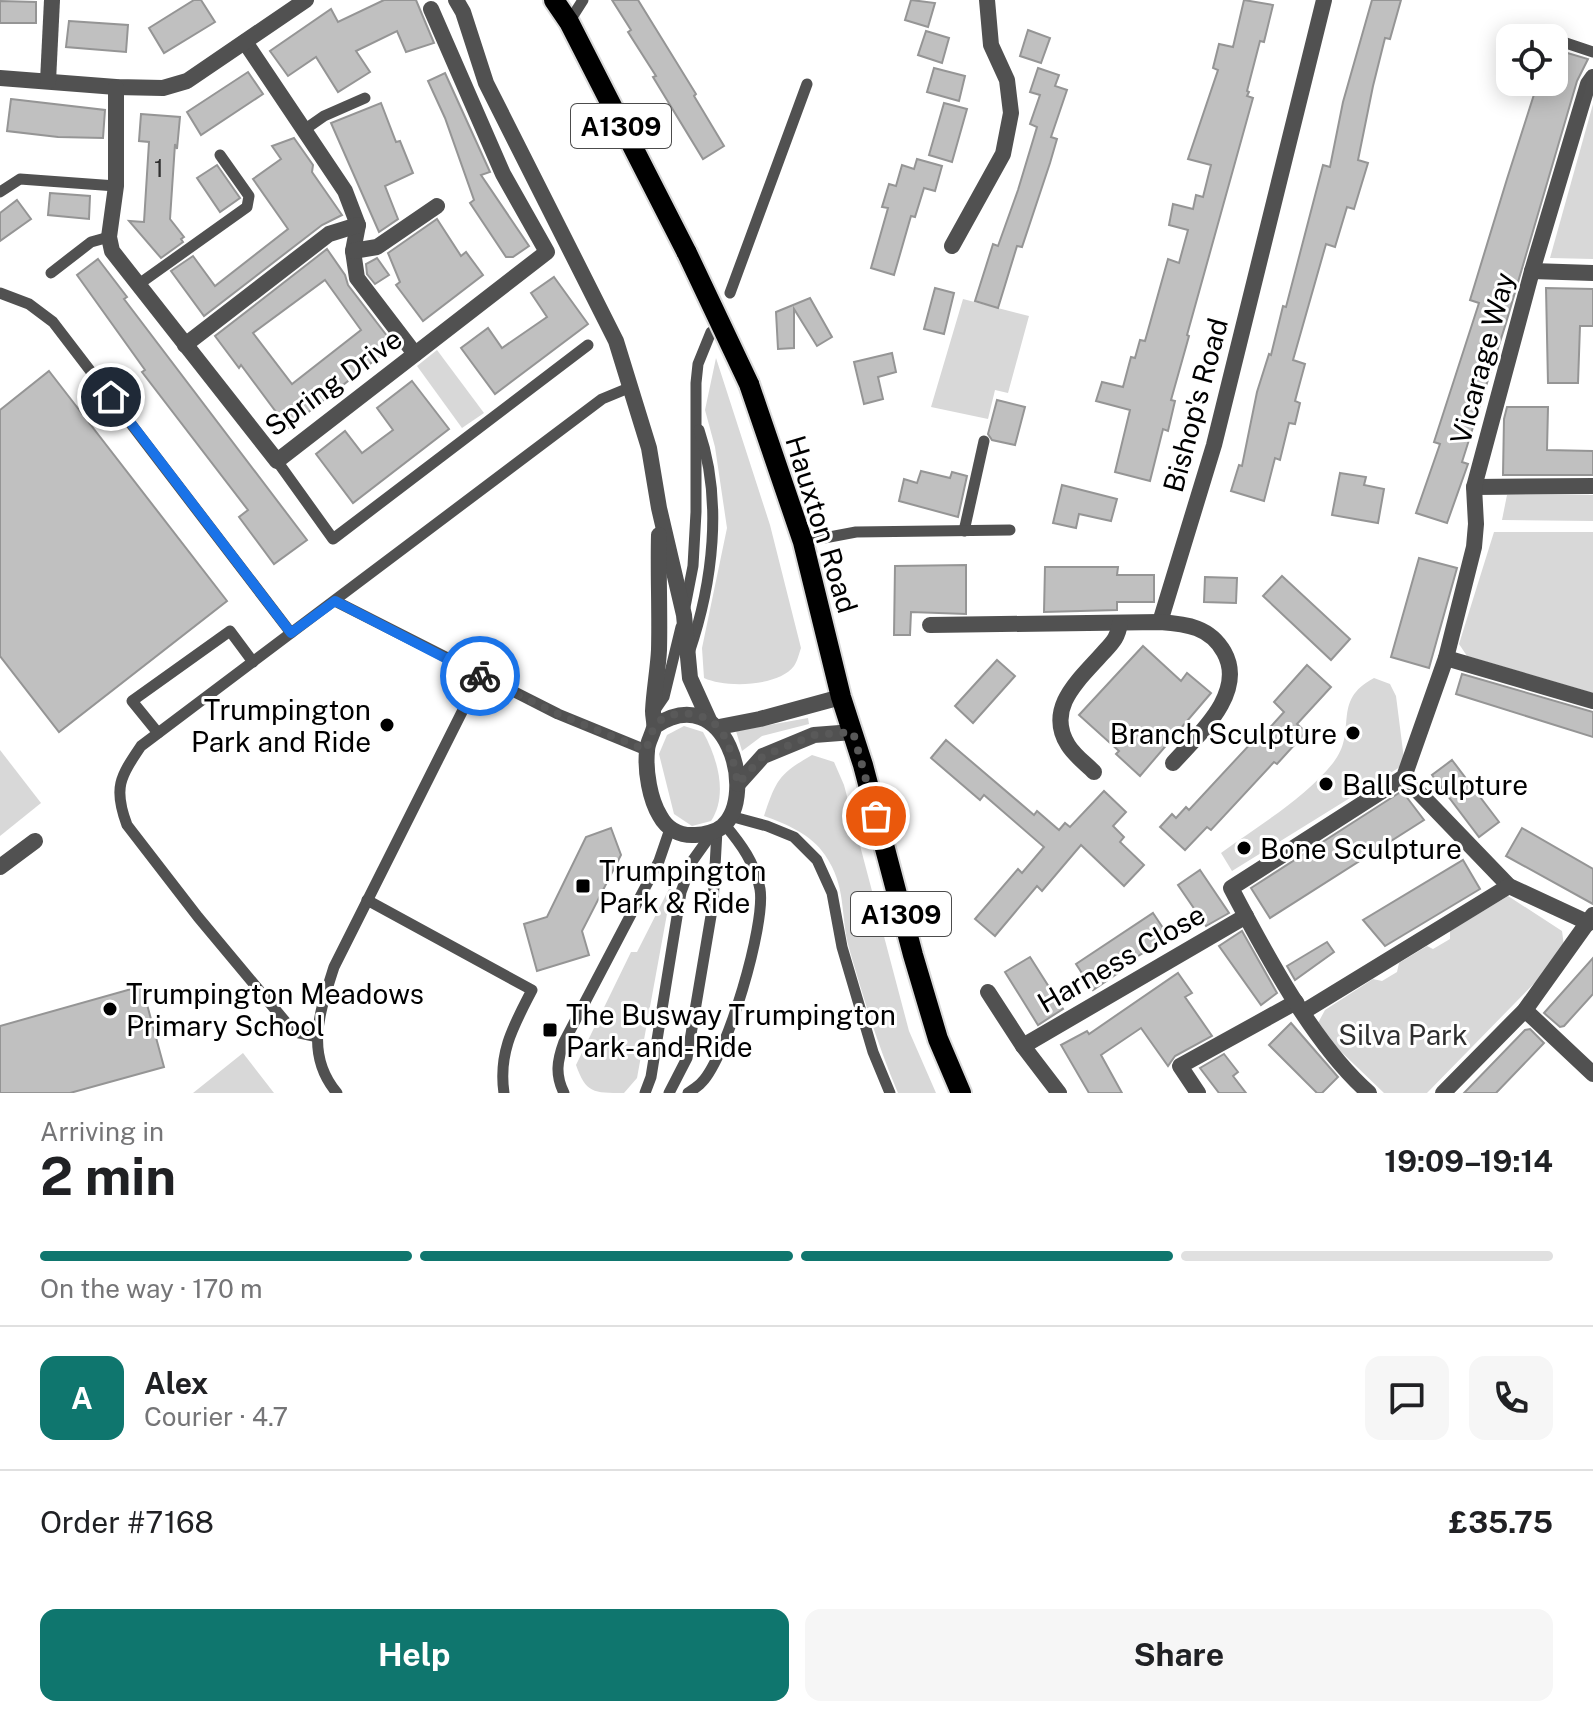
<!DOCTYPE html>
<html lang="en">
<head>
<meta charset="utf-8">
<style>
	:root { --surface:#fff; --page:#f6f6f6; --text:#202124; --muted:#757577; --line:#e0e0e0; --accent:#0f766e }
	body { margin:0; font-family:"Public Sans",sans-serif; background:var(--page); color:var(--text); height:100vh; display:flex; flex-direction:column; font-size:30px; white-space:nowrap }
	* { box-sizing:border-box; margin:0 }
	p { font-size:26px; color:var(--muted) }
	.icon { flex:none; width:44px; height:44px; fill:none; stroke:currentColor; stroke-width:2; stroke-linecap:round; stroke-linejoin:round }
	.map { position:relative; height:1093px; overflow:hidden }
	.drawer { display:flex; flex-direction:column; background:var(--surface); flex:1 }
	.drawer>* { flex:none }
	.tools { position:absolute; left:1496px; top:24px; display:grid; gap:16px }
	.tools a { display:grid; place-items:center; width:72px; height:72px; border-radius:16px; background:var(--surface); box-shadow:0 4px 20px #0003; font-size:40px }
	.pin { position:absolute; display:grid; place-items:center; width:68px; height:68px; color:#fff; margin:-34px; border:4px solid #fff; border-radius:50%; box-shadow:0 2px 8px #0007 }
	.courier { position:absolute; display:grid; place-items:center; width:80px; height:80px; margin:-40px; border:6px solid #1a73e8; border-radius:50%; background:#fff; color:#222; box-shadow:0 2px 10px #0007 }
	.head em { font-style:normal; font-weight:700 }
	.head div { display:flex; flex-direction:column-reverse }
	.head { display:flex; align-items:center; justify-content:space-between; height:136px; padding:0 40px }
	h1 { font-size:52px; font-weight:700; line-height:60px }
	.bar { display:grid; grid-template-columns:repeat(4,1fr); gap:12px 8px; align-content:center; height:96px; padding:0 40px }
	.bar i { height:10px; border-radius:6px; background:var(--line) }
	.bar .current { background:var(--accent) }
	.bar p { grid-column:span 4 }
	.line { display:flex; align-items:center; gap:20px; padding:0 40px; border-top:2px solid var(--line) }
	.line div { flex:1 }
	.round { display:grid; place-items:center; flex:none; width:84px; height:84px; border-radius:16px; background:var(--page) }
	.action { display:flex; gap:16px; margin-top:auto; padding:16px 40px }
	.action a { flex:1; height:92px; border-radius:16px; background:var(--accent); color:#fff; font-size:32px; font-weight:700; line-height:92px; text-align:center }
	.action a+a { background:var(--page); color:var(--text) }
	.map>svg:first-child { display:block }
	.green { fill:#d8d8d8 }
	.building { fill:#c0c0c0; stroke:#959595; stroke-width:2; fill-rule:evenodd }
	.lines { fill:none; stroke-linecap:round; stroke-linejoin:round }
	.primary-casing { stroke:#dbdbdb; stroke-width:24 }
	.service { stroke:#515151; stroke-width:11 }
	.minor { stroke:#515151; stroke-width:16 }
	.primary { stroke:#000; stroke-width:20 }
	.primary-bridge-casing { stroke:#dbdbdb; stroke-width:24; stroke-linecap:butt }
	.primary-bridge { stroke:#000; stroke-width:20 }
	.done { stroke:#595959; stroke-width:8; stroke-dasharray:0 14.4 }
	.route { stroke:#1a73e8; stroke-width:10 }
	.poi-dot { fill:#000; stroke:#fff; stroke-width:3 }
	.labels { text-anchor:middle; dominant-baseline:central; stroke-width:6; stroke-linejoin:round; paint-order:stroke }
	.number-label { font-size:24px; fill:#303030 }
	.shield { fill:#fff; stroke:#4c4c4c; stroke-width:2 }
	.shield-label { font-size:26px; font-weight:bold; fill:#000 }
	.street-label { font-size:28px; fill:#000; stroke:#fff }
	.poi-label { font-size:28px; fill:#000; stroke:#fff; text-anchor:start }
	.park-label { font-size:28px; fill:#2f2f2f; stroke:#fff }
</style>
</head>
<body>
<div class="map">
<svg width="1593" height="1093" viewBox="0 0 1593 1093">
	<rect width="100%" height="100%" fill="#fff"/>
	<g class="green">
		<polygon points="1593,104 1593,259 1550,258"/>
		<polygon points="963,299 1029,316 1008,393 995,390 988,419 931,407"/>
		<polygon points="437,350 484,413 462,428 417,366"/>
		<path d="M716,358L770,525L801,648C799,654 797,662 794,666C778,687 725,688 704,678L702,648L727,528L715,447L705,410Z"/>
		<polygon points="1507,495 1593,495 1593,521 1502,520"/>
		<polygon points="1494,532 1593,532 1593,693 1467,656 1459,644"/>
		<path d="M1374,678L1390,684L1396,696L1404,759L1400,767L1232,871L1221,853C1259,825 1303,800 1333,763C1359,731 1330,701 1374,678Z"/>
		<polygon points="808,718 809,724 762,736 742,751 736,731"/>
		<path d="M684,726L703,732C718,759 728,795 711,821L692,826L674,814L659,754L667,735Z"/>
		<polygon points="0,750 41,803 0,836"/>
		<path d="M812,755L834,762L844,785L909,1031L936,1093H898C878,1046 863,997 849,948C840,914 847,887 825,855C811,834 786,824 764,816C776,780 779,774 812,755Z"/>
		<path d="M673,881L637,1078L624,1093C593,1093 586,1093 576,1065L631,952H637Z"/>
		<polygon points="1508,896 1562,931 1564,946 1557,960 1427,1093 1384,1093 1331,1042 1318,1023 1325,1010 1373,979 1382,981 1397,972 1399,963 1427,946 1433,949 1450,939 1450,931"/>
		<polygon points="243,1053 274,1093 193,1093"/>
	</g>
	<g class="building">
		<polygon points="194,0 201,0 215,22 164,53 149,28"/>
		<polygon points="384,0 416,0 434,43 406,52 397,31 356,51 370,72 338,92 316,57 288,76 270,51 331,9 338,22"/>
		<polygon points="612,0 638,0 696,94 694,96 724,146 703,159 653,77 656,76 628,32 631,30"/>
		<polygon points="911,0 935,3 928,27 905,20"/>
		<polygon points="1244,0 1273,5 1264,42 1260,41 1247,91 1249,92 1247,96 1253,98 1187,335 1189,336 1171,400 1175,401 1168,431 1163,429 1150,481 1115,472 1130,410 1096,401 1102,382 1123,387 1131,357 1135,358 1140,340 1145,341 1168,259 1179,263 1188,230 1169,225 1173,204 1193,209 1196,195 1203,197 1211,165 1188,159 1218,70 1213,68 1219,44 1233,47"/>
		<polygon points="1372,0 1401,0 1390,39 1385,38 1373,86 1358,160 1368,163 1354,209 1347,207 1335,247 1326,244 1293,360 1305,364 1295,401 1300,403 1295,424 1289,423 1280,460 1275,458 1264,501 1231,491 1239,465 1242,466 1257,392 1269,354 1271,355 1283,306 1286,307 1323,165 1330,167 1343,102"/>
		<polygon points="0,1 36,2 36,23 0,23"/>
		<polygon points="69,21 128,25 126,52 66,47"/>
		<polygon points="1028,30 1050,38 1041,63 1020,56"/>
		<polygon points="926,31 949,38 942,63 918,55"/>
		<polygon points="1554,49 1588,59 1577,81 1506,323 1462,462 1468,464 1447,523 1416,513 1440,444 1434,442 1479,303 1470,300 1507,179 1538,82 1554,82"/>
		<polygon points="934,68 965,76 959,101 927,92"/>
		<polygon points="1038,68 1059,75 1055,86 1067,90 1051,137 1057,139 1050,163 1022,247 1017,246 998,308 975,301 993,244 998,246 1018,190 1037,127 1030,124 1040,95 1030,92"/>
		<polygon points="248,72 263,94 201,135 187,112"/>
		<polygon points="445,73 490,172 481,175 529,246 513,257 506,257 470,203 474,200 445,118 428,81"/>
		<polygon points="11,99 105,110 103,138 58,137 7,131"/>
		<polygon points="381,103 396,142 400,141 413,173 385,186 398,219 379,232 331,123"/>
		<polygon points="944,103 967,109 952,162 929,155"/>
		<polygon points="141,114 180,117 177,149 175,144 170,219 184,237 181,239 183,242 161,258 129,221 144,222 149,142 139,141"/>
		<polygon points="294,138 313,165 312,172 342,215 322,225 204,316 171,271 193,256 215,286 288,229 253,179 281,159 272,146"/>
		<polygon points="917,159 942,166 935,191 924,188 915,217 911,216 894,275 871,268 888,208 882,207 889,184 896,186 902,165 914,169"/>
		<polygon points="217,165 240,198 220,212 197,178"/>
		<polygon points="50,193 90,196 89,219 48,215"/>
		<polygon points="17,200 31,219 0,241 0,213"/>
		<polygon points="437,219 461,256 466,252 483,275 423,321 396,285 400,282 388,253"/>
		<path d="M327,249L345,275L348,285L394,345L288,428L241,365L239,368L215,336ZM325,280L361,330L292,384L253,333Z"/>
		<polygon points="377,258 389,275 375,284 367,274 366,264"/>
		<polygon points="98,259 127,297 124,299 307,540 274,564 239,517 248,510 142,372 145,370 77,275"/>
		<polygon points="554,277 588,324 495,394 461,348 488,328 502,348 547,317 531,293"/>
		<polygon points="935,288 954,293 944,334 924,329"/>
		<polygon points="1546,288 1593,289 1593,326 1580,326 1578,383 1548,383"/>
		<polygon points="810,298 832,337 817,346 794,309 794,348 778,349 776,312"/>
		<polygon points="892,353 896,372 878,377 883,399 864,404 854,362"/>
		<polygon points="49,371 227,601 59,732 0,656 0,410"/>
		<polygon points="412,381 449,429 353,503 316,454 345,431 362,453 393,430 377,408"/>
		<polygon points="997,400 1025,407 1015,445 992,440 988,434"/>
		<polygon points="1507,407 1548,407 1547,450 1593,451 1593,475 1503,475 1504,419"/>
		<polygon points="921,471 950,478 952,472 967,476 958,517 899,501 904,479 917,483"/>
		<polygon points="1340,473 1366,477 1364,485 1384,489 1378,523 1332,515"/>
		<polygon points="1062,485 1117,499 1111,521 1079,514 1076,528 1053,523"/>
		<polygon points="1419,558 1457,568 1429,668 1391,657"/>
		<polygon points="966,565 966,614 911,612 910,635 894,635 895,566"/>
		<polygon points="1045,567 1118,567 1117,575 1154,575 1154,602 1117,602 1117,610 1044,612"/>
		<polygon points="1282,576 1350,639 1331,660 1263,596"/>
		<polygon points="1205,577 1237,578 1236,603 1204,602"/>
		<polygon points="1143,646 1181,681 1187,673 1211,693 1140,776 1116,754 1119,751 1079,715"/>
		<polygon points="997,660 1015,676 973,723 955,706"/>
		<polygon points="1307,665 1331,687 1297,724 1306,732 1277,764 1274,762 1211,830 1207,827 1185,850 1160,827 1172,814 1176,818 1186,807 1189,810 1253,741 1255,744 1284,712 1274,702"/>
		<polygon points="1462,674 1593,712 1593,737 1456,694"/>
		<polygon points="946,740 1034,815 1037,811 1059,830 1065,823 1070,827 1104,791 1126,812 1113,826 1124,837 1120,842 1144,865 1124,886 1081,845 1042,891 1037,886 995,936 975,919 1018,869 1022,873 1044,847 984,795 980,800 931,758"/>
		<polygon points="1452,760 1499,822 1479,837 1432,775"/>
		<polygon points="1402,791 1424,820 1270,918 1251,888"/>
		<polygon points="611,828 621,855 582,931 589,955 537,971 524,924 547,917 586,837"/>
		<polygon points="1522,828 1593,869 1593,904 1506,856"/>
		<polygon points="1463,860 1480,889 1385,946 1363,920"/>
		<polygon points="1200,870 1229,913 1206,926 1178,885"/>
		<polygon points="1153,913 1169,937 1122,966 1124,969 1093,990 1076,964"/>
		<polygon points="1242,931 1277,993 1261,1005 1219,946"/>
		<polygon points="1327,942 1334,952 1295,980 1287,966"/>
		<polygon points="1030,957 1063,1009 1038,1025 1005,972"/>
		<polygon points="1593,958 1593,994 1564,1026 1560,1027 1544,1013"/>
		<polygon points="1178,973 1192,993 1185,997 1212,1036 1175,1056 1168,1066 1141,1028 1101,1055 1122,1093 1089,1093 1061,1045 1087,1031 1089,1034"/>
		<polygon points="142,986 164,1067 70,1093 0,1093 0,1026"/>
		<polygon points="1291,1023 1338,1077 1322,1093 1317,1093 1269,1045"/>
		<polygon points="1530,1029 1544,1043 1496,1093 1464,1093 1525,1030"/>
		<polygon points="1224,1054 1238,1072 1233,1076 1246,1093 1219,1093 1200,1068"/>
	</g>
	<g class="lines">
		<g class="primary-casing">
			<g id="primary">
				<polyline points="554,0 569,22 687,253"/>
				<polyline points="749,384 803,542 841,697 863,765 913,955 938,1039 961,1093"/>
			</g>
		</g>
		<g class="service">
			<polyline points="569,22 583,0"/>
			<polyline points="1563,42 1593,52"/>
			<polyline points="304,130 324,116 365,98"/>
			<polyline points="0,192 20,179 116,186"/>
			<polyline points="51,273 91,242 109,237"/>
			<polyline points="139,284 247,207 249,196 220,155"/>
			<polyline points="0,293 29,304 53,322 291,633"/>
			<polyline points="730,293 807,84"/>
			<polyline points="277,461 333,539 588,345"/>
			<polyline points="964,531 984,441"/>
			<polyline points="803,542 856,532 1010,530"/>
			<polyline points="335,601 558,714 646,750"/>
			<polyline points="685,607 693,566 696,512 696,383 698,364 711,332"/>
			<path d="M689,653C713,583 723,500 699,430"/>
			<polyline points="653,713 664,697 681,627"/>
			<polyline points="158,733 132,701 230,631 253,662"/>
			<polyline points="730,816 767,826 794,837 817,860 832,893 842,947 873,1052 890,1093"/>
			<path d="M367,900L532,990C514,1025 498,1052 504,1093"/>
			<path d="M317,1037L294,1032L198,917L127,825C113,788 120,777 141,746L602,399L631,387"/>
			<path d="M337,1093C304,1054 320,1011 334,967L480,676"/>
			<path d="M564,1093C555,1075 557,1061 564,1042L659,861L670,829"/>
			<polyline points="645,1093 651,1077 681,892 693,860 713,832"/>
			<polyline points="669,1093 687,1058 713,904 717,830"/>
			<path d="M688,1093C692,1090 699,1086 702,1082C727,1056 766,924 760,889C755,863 741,844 725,825"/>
		</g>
		<g class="minor">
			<polyline points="456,0 463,12 486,83 616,341 649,448 659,508 684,615 690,678 709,720"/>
			<polyline points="245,42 345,191 358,225 353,251 357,278 415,354"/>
			<polyline points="0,78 116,87 163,88 187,81 306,0"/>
			<polyline points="48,81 52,0"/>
			<polyline points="116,87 116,186 109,237 112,251 277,461 547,252 503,174 431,9"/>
			<polyline points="952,246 1003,154 1011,113 1007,80 991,45 987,0"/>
			<polyline points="353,251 377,247 437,206"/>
			<polyline points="1532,271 1593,273"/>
			<polyline points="185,345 329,234 358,225"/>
			<polyline points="1474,487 1593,486"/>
			<polyline points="1160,622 1214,445 1324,0"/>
			<path d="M930,625L1160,622C1187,624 1210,627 1224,652C1247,693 1198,735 1173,763"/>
			<polyline points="1446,658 1593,701"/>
			<path d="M655,726C726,679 758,794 723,826C716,832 704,835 695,835C680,836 667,829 660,816C650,800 645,771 647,751C647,743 652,736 654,728C655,723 653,717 653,711C654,690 658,670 659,650C660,612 658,573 659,535"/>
			<polyline points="719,727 760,719 841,697"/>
			<path d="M1094,772C1086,764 1074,755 1068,745C1045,708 1079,680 1102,654C1112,643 1118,638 1120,623"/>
			<polyline points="1404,777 1509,886 1589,923"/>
			<polyline points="738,784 763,756 814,735 853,732"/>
			<polyline points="0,867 35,841"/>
			<polyline points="988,992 1023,1046 1059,1093"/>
			<polyline points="1525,1010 1593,1074"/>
			<polyline points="1303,1012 1509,886"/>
			<polyline points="1023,1046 1246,916"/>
			<polyline points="1198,1093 1180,1066 1296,1002"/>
			<path d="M1369,1093C1314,1045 1265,953 1231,888L1404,777L1446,658L1474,547L1476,524L1474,487L1532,271L1588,84L1593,77"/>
			<polyline points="1443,1093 1525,1010 1593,915"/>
		</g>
		<use href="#primary" class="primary"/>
		<g class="primary-bridge-casing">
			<polyline id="primary-bridge" points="687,253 749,384"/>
		</g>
		<use href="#primary-bridge" class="primary-bridge"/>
	</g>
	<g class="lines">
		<path class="done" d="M480,676L558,714L646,750C649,743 651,732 655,726C668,708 703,711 717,726C730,739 734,766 738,784L763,756L814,735L853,732L876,816"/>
		<polyline class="route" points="111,397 291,633 335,601 480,676"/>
	</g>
	<g class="poi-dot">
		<circle cx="387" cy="725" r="8"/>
		<circle cx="1353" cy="733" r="8"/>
		<circle cx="1326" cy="784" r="8"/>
		<circle cx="1244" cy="848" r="8"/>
		<rect x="575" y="878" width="16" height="16" rx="4"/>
		<circle cx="110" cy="1009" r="8"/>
		<rect x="542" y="1022" width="16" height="16" rx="4"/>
	</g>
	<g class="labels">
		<g class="number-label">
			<text x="159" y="168">1</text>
		</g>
		<g class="shield">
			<rect x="571" y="104" width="100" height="44" rx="6"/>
			<rect x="851" y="892" width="100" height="44" rx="6"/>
		</g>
		<g class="shield-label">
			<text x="621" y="126">A1309</text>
			<text x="901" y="914">A1309</text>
		</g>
		<g class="street-label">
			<text transform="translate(1482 358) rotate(-75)">Vicarage Way</text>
			<text transform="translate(333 382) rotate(-36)">Spring Drive</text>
			<text transform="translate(1195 405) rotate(-75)">Bishop's Road</text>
			<text transform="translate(822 524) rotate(73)">Hauxton Road</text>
			<text transform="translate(1121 958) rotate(-30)">Harness Close</text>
		</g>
		<g class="poi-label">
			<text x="371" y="709" text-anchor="end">Trumpington<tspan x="371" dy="32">Park and Ride</tspan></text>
			<text x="1337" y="733" text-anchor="end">Branch Sculpture</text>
			<text x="1342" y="784">Ball Sculpture</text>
			<text x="1260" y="848">Bone Sculpture</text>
			<text x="599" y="870">Trumpington<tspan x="599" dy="32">Park &amp; Ride</tspan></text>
			<text x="126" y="993">Trumpington Meadows<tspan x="126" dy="32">Primary School</tspan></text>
			<text x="566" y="1014">The Busway Trumpington<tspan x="566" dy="32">Park-and-Ride</tspan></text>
		</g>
		<g class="park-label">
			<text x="1403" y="1034">Silva Park</text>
		</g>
	</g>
</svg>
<div class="tools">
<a><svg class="icon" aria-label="locate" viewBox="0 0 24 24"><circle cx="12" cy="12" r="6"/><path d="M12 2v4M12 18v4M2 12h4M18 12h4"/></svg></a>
</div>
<div class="pin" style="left:876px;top:816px;background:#ea580c"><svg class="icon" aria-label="bag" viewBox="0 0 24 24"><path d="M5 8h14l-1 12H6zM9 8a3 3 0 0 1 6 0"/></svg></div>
<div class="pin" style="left:111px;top:397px;background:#1f2937"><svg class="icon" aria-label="home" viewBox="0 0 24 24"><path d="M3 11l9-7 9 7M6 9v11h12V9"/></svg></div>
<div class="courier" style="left:480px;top:676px"><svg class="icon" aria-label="bike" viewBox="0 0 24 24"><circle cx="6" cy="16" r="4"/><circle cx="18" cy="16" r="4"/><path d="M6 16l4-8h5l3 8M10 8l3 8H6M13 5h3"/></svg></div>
</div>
<section class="drawer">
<div class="head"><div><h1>2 min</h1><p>Arriving in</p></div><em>19:09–19:14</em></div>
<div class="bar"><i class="current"></i><i class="current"></i><i class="current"></i><i></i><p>On the way · 170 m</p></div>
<div class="line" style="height:144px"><b class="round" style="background:var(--accent);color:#fff">A</b><div><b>Alex</b><p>Courier · 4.7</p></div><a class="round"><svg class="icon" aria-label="chat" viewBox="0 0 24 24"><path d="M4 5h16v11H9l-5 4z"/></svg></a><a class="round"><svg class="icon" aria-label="phone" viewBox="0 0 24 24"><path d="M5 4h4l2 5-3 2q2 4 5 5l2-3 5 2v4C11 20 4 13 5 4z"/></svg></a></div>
<div class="line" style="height:104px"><div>Order #7168</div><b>£35.75</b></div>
<div class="action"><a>Help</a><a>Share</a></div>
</section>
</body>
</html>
